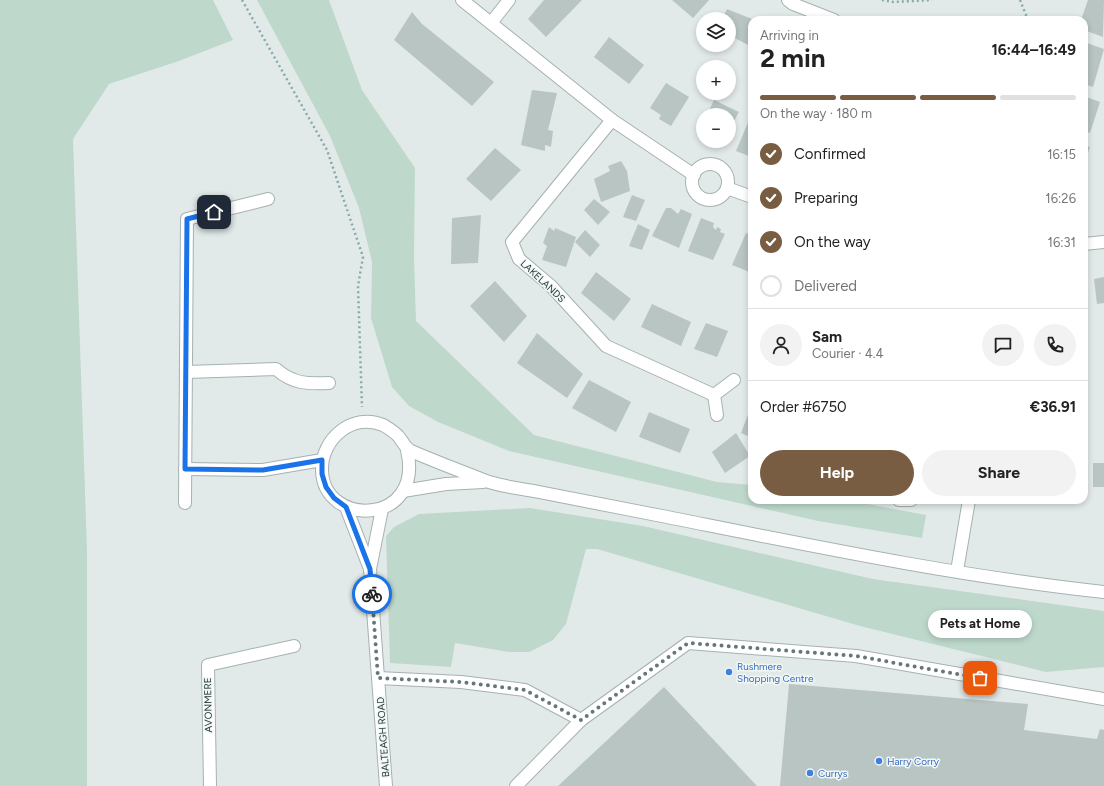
<!DOCTYPE html>
<html lang="en">
<head>
<meta charset="utf-8">
<style>
	:root { --surface:#fff; --page:#f2f2f2; --text:#222; --muted:#767676; --line:#e0e0e0; --accent:#785d42 }
	body { margin:0; font-family:Figtree,sans-serif; background:var(--page); color:var(--text); height:100vh; display:flex; flex-direction:column; font-size:15px; white-space:nowrap }
	* { box-sizing:border-box; margin:0 }
	p { font-size:13px; color:var(--muted) }
	.icon { flex:none; width:22px; height:22px; fill:none; stroke:currentColor; stroke-width:2; stroke-linecap:round; stroke-linejoin:round }
	.map { position:relative; flex:1; overflow:hidden }
	.drawer { position:absolute; left:748px; top:16px; width:340px; height:488px; display:flex; flex-direction:column; background:var(--surface); border-radius:12px; box-shadow:0 2px 6px #0003 }
	.drawer>* { flex:none }
	.controls { position:absolute; left:696px; top:12px; display:grid; gap:8px }
	.controls a { display:grid; place-items:center; width:40px; height:40px; border-radius:50%; background:var(--surface); box-shadow:0 2px 6px #0003; font-size:20px }
	.pin { position:absolute; display:grid; place-items:center; width:34px; height:34px; color:#fff; margin:-17px; border-radius:8px; box-shadow:0 2px 6px #0006 }
	.courier { position:absolute; display:grid; place-items:center; width:40px; height:40px; margin:-20px; border:3px solid #1a73e8; border-radius:50%; background:#fff; color:#222; box-shadow:0 1px 5px #0007 }
	.bubble { position:absolute; height:28px; border-radius:14px; background:var(--surface); box-shadow:0 2px 6px #0003; font-size:13px; font-weight:700; line-height:28px; text-align:center }
	.summary em { font-style:normal; font-weight:700 }
	.summary div { display:flex; flex-direction:column-reverse }
	.summary { display:flex; align-items:center; justify-content:space-between; height:68px; padding:0 12px }
	h1 { font-size:26px; font-weight:700; line-height:30px }
	.bar { display:grid; grid-template-columns:repeat(4,1fr); gap:6px 4px; align-content:center; height:48px; padding:0 12px }
	.bar i { height:5px; border-radius:3px; background:var(--line) }
	.bar .on { background:var(--accent) }
	.bar p { grid-column:span 4 }
	.line { display:flex; align-items:center; gap:10px; padding:0 12px; border-top:1px solid var(--line) }
	.line div { flex:1 }
	.round { display:grid; place-items:center; flex:none; width:42px; height:42px; border-radius:21px; background:var(--page) }
	ol { padding:0 12px; list-style:none }
	li { display:flex; align-items:center; gap:12px; height:44px }
	li p { margin-inline-start:auto }
	li .icon { padding:4px; border-radius:50%; background:var(--accent); color:#fff; stroke-width:4 }
	li:last-child { color:var(--muted) }
	li i { width:22px; height:22px; border:2px solid var(--line); border-radius:50% }
	.cta { display:flex; gap:8px; margin-top:auto; padding:8px 12px }
	.cta a { flex:1; height:46px; border-radius:24px; background:var(--accent); color:#fff; font-size:16px; font-weight:700; line-height:46px; text-align:center }
	.cta a+a { background:var(--page); color:var(--text) }
	.map>svg:first-child { display:block }
	.green { fill:#bed9cc }
	.building { fill:#b8c5c3 }
	.lines { fill:none; stroke-linecap:round; stroke-linejoin:round }
	.minor-casing { stroke:#a5b1b1; stroke-width:14 }
	.path { stroke:#87aaa8; stroke-width:2.5; stroke-dasharray:2 3; stroke-linecap:butt }
	.minor { stroke:#fff; stroke-width:12 }
	.done { stroke:#677; stroke-width:4; stroke-dasharray:0 7.2 }
	.route { stroke:#1a73e8; stroke-width:5 }
	.shop-dot { fill:#3f7fe0; stroke:#f2f7f6; stroke-width:1.5 }
	.labels { text-anchor:middle; dominant-baseline:central; stroke-width:3; stroke-linejoin:round; paint-order:stroke }
	.street-label { font-size:10px; fill:#243939; stroke:#f2f7f6 }
	.shop-label { font-size:10px; fill:#366cbe; stroke:#f2f7f6; text-anchor:start }
</style>
</head>
<body>
<div class="map">
<svg width="1104" height="786" viewBox="0 0 1104 786">
	<rect width="100%" height="100%" fill="#e2eae9"/>
	<g class="green">
		<polygon points="0,0 213,0 233,40 179,61 109,84 73,139 87,550 87,786 0,786"/>
		<polygon points="257,0 329,0 362,90 415,168 414,258 416,321 534,435 717,482 752,485 752,500 846,500 926,515 922,538 818,521 509,451 438,422 409,406 392,387 371,318 372,262 359,208 330,136"/>
		<polygon points="530,508 643,526 873,579 1104,611 1104,667 1046,672 860,626 597,549 586,549 566,624 553,640 529,652 509,652 455,643 451,667 390,663 386,536 394,527 419,514"/>
	</g>
	<g class="building">
		<polygon points="544,0 582,0 546,37 528,19"/>
		<polygon points="672,0 709,0 693,18"/>
		<polygon points="1088,0 1104,0 1103,37 1084,30 1084,20 1081,20"/>
		<polygon points="727,9 752,19 752,47 729,35 729,19 722,19"/>
		<polygon points="412,12 422,24 494,82 472,106 394,40"/>
		<polygon points="609,37 644,65 629,84 594,57"/>
		<polygon points="1084,42 1104,49 1093,87 1084,84"/>
		<polygon points="666,83 689,97 671,126 659,119 661,115 650,108"/>
		<polygon points="532,90 557,93 548,130 553,131 551,147 545,145 545,151 521,145"/>
		<polygon points="1084,96 1100,102 1090,133 1084,131"/>
		<polygon points="714,100 739,112 733,123 729,122 729,115 707,115"/>
		<polygon points="752,113 752,152 749,156 736,151"/>
		<polygon points="703,122 703,139 697,135"/>
		<polygon points="1084,145 1090,147 1084,165"/>
		<polygon points="495,148 521,170 491,201 466,179"/>
		<polygon points="621,161 627,171 630,191 601,202 594,179 610,171 608,166"/>
		<polygon points="632,195 645,200 636,221 623,217"/>
		<polygon points="594,199 610,212 598,225 584,210"/>
		<polygon points="666,208 671,208 678,214 681,209 692,214 679,248 652,236"/>
		<polygon points="481,215 478,263 451,264 452,218"/>
		<polygon points="701,218 714,223 713,227 716,230 717,227 721,229 720,232 725,234 713,260 688,251"/>
		<polygon points="638,224 650,230 642,250 629,246"/>
		<polygon points="549,227 554,231 555,228 576,237 566,267 542,260 547,246 543,243"/>
		<polygon points="585,230 600,245 590,257 575,242"/>
		<polygon points="746,233 752,235 752,273 732,265"/>
		<polygon points="596,272 631,299 614,321 581,293"/>
		<polygon points="1104,277 1104,303 1097,304 1094,279"/>
		<polygon points="495,281 527,316 504,342 470,306"/>
		<polygon points="652,304 691,322 681,346 641,327"/>
		<polygon points="706,323 728,331 717,357 694,349"/>
		<polygon points="537,333 583,374 567,398 517,363"/>
		<polygon points="589,380 631,402 616,432 572,408"/>
		<polygon points="752,404 752,438 741,433"/>
		<polygon points="649,412 690,429 680,453 639,437"/>
		<polygon points="736,433 750,456 725,473 712,452"/>
		<rect x="1093" y="463" width="11" height="24"/>
		<polygon points="789,684 1028,704 1024,730 1097,739 1100,729 1104,730 1104,786 780,786"/>
		<polygon points="664,687 757,786 558,786"/>
	</g>
	<g class="lines">
		<g class="minor-casing">
			<g id="minor">
				<polyline points="462,0 612,120 694,175"/>
				<polyline points="788,0 793,4 834,20"/>
				<polyline points="491,23 509,0"/>
				<polyline points="612,120 512,242 519,259 551,286 606,346 714,395"/>
				<circle cx="710" cy="182" r="18"/>
				<polyline points="727,188 752,197"/>
				<polyline points="1084,244 1104,242"/>
				<path d="M186,372L276,369C293,384 308,384 329,383"/>
				<polyline points="717,415 714,395 734,380"/>
				<path d="M407,450C425,526 323,528 322,470C321,439 353,412 383,425C388,428 395,432 399,437C403,442 405,448 411,451C434,461 458,470 481,479C499,487 520,488 539,492C580,500 621,508 662,516C808,545 955,576 1104,592"/>
				<polyline points="185,469 263,470 322,460"/>
				<polyline points="403,491 446,484 483,482"/>
				<polyline points="899,500 911,500"/>
				<polyline points="185,503 187,219 268,199"/>
				<polyline points="346,507 370,569"/>
				<polyline points="382,509 370,569 386,786"/>
				<polyline points="957,571 969,500"/>
				<polyline points="378,678 461,682 525,690 581,720"/>
				<polyline points="210,786 208,665 294,646"/>
				<polyline points="516,786 581,720 688,643 856,656 1104,699"/>
			</g>
		</g>
		<g class="path">
			<polyline points="242,0 327,150 363,257 358,286 362,407"/>
			<polyline points="882,0 893,2 932,0"/>
			<polyline points="1020,0 1028,20"/>
		</g>
		<use href="#minor" class="minor"/>
	</g>
	<g class="lines">
		<polyline class="done" points="372,594 378,678 461,682 525,690 581,720 688,643 856,656 980,678"/>
		<polyline class="route" points="214,212 187,219 185,469 263,470 322,460 322,474 326,487 334,498 346,507 370,569 372,594"/>
	</g>
	<g class="shop-dot">
		<circle cx="729" cy="672" r="4"/>
		<circle cx="879" cy="761" r="4"/>
		<circle cx="810" cy="773" r="4"/>
	</g>
	<g class="labels">
		<g class="street-label">
			<text transform="translate(543 281) rotate(43)">LAKELANDS</text>
			<text transform="translate(208 705) rotate(-91)">AVONMERE</text>
			<text transform="translate(383 737) rotate(-94)">BALTEAGH ROAD</text>
		</g>
		<g class="shop-label">
			<text x="737" y="666">Rushmere<tspan x="737" dy="12">Shopping Centre</tspan></text>
			<text x="887" y="761">Harry Corry</text>
			<text x="818" y="773">Currys</text>
		</g>
	</g>
</svg>
<div class="controls">
<a><svg class="icon" aria-label="layers" viewBox="0 0 24 24"><path d="M12 4l9 5-9 5-9-5zM3 14l9 5 9-5"/></svg></a>
<a>+</a>
<a>−</a>
</div>
<div class="pin" style="left:980px;top:678px;background:#ea580c"><svg class="icon" aria-label="bag" viewBox="0 0 24 24"><path d="M5 8h14l-1 12H6zM9 8a3 3 0 0 1 6 0"/></svg></div>
<div class="pin" style="left:214px;top:212px;background:#1f2937"><svg class="icon" aria-label="home" viewBox="0 0 24 24"><path d="M3 11l9-7 9 7M6 9v11h12V9"/></svg></div>
<div class="courier" style="left:372px;top:594px"><svg class="icon" aria-label="bike" viewBox="0 0 24 24"><circle cx="6" cy="16" r="4"/><circle cx="18" cy="16" r="4"/><path d="M6 16l4-8h5l3 8M10 8l3 8H6M13 5h3"/></svg></div>
<div class="bubble" style="left:928px;top:610px;width:104px">Pets at Home</div>
<section class="drawer">
<div class="summary"><div><h1>2 min</h1><p>Arriving in</p></div><em>16:44–16:49</em></div>
<div class="bar"><i class="on"></i><i class="on"></i><i class="on"></i><i></i><p>On the way · 180 m</p></div>
<ol>
<li><svg class="icon" aria-label="check" viewBox="0 0 24 24"><path d="M5 12l5 5 9-10"/></svg>Confirmed<p>16:15</p></li>
<li><svg class="icon" aria-label="check" viewBox="0 0 24 24"><path d="M5 12l5 5 9-10"/></svg>Preparing<p>16:26</p></li>
<li><svg class="icon" aria-label="check" viewBox="0 0 24 24"><path d="M5 12l5 5 9-10"/></svg>On the way<p>16:31</p></li>
<li><i></i>Delivered</li>
</ol>
<div class="line" style="height:72px"><a class="round"><svg class="icon" aria-label="person" viewBox="0 0 24 24"><circle cx="12" cy="8" r="4"/><path d="M4 21q1-7 8-7t8 7"/></svg></a><div><b>Sam</b><p>Courier · 4.4</p></div><a class="round"><svg class="icon" aria-label="chat" viewBox="0 0 24 24"><path d="M4 5h16v11H9l-5 4z"/></svg></a><a class="round"><svg class="icon" aria-label="phone" viewBox="0 0 24 24"><path d="M5 4h4l2 5-3 2q2 4 5 5l2-3 5 2v4C11 20 4 13 5 4z"/></svg></a></div>
<div class="line" style="height:52px"><div>Order #6750</div><b>€36.91</b></div>
<div class="cta"><a>Help</a><a>Share</a></div>
</section>
</div>
</body>
</html>
